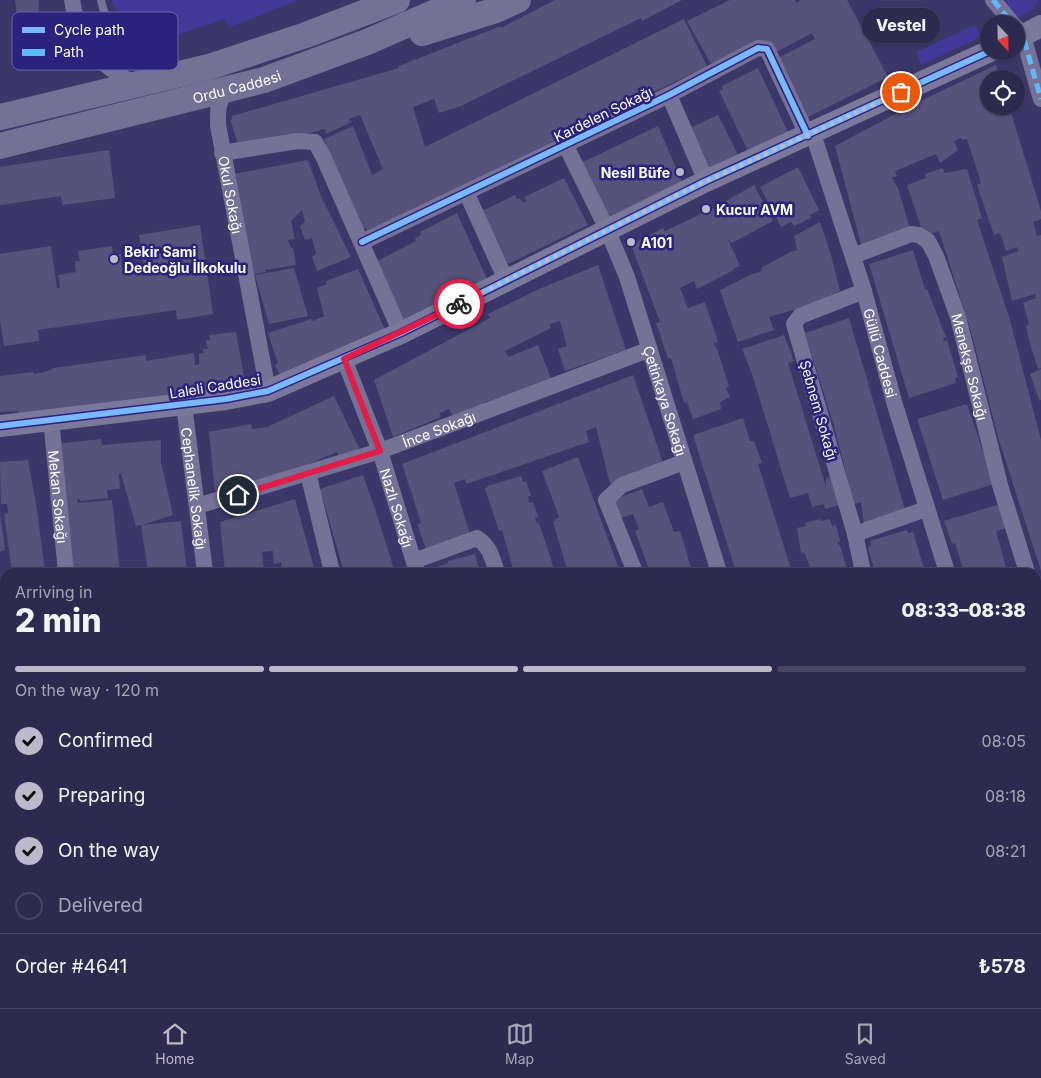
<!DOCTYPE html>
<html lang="en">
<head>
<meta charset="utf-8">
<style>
	:root { --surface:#2d294f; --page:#353156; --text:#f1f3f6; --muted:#a7a6b7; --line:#484566; --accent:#bbb9ca }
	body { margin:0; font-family:Inter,sans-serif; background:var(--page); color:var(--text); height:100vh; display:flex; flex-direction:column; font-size:19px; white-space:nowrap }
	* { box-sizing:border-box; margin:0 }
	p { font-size:16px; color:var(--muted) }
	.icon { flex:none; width:28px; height:28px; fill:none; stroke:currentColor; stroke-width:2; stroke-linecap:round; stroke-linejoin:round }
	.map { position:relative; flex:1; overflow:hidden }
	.sheet { position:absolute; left:0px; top:568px; width:1041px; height:441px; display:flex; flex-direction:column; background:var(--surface); border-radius:15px 15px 0 0; box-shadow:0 1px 4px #0004,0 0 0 1px var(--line) }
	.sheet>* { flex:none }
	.needle { width:32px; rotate:158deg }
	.controls { position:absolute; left:980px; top:15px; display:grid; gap:10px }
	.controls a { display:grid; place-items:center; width:45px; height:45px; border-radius:50%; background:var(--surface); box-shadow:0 1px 4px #0004,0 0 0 1px var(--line); font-size:25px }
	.pin { position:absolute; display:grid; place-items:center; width:42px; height:42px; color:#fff; margin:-21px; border:2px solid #fff; border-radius:50%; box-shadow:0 1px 5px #0007 }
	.courier { position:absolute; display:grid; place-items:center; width:50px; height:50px; margin:-25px; border:4px solid #e11d48; border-radius:50%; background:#fff; color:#222; box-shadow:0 1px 6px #0007 }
	.bubble { position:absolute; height:35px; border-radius:18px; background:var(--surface); box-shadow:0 1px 4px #0004,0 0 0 1px var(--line); font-size:16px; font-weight:800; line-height:35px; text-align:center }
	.summary em { font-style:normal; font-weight:800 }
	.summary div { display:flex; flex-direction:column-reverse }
	.summary { display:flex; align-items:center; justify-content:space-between; height:85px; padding:0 15px }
	h1 { font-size:32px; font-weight:800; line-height:38px }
	.bar { display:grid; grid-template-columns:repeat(4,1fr); gap:8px 5px; align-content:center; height:60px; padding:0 15px }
	.bar i { height:6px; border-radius:4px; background:var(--line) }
	.bar .active { background:var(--accent) }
	.bar p { grid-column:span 4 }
	.line { display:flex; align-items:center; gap:12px; padding:0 15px; border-top:1px solid var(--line) }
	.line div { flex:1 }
	ol { padding:0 15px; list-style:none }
	li { display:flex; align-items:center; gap:15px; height:55px }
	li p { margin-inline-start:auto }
	li .icon { padding:5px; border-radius:50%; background:var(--accent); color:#111; stroke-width:4 }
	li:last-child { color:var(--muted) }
	li i { width:28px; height:28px; border:2px solid var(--line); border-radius:50% }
	.dock { display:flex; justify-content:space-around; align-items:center; height:70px; border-top:1px solid var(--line); background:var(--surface); font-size:14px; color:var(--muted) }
	.dock a { display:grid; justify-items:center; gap:2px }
	.dock .active { color:var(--accent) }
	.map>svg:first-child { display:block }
	.green { fill:#413997 }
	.building { fill:#56527b }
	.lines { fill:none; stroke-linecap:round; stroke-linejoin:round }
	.lane { stroke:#767297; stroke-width:8 }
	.street { stroke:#767297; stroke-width:16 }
	.secondary { stroke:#7c789b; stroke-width:22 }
	.primary { stroke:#747096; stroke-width:26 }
	.quiet { stroke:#60bafa; stroke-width:5; stroke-dasharray:10 5; stroke-linecap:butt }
	.cycleway-casing { stroke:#2b227e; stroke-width:9 }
	.cycleway { stroke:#7ab7fb; stroke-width:6 }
	.done { stroke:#bbb9ca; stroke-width:5; stroke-dasharray:0 9 }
	.route { stroke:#e11d48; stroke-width:6 }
	.poi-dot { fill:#bbb9ca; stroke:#2b227e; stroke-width:2 }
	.labels { text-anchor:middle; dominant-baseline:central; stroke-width:5; stroke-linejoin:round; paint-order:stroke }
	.street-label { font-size:14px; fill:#fff; stroke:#2b227e }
	.poi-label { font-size:14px; font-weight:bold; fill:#fff; stroke:#2b227e; text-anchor:start }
	.key { fill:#2b227e; stroke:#6b64a5; stroke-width:1 }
	.key-label { font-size:14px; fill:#fff }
</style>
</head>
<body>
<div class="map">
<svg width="1041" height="1008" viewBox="0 0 1041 1008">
	<rect width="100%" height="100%" fill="#3c3769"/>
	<g class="green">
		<path d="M112,0H298L229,28L225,19L155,42C129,30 120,30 112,0Z"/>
		<polygon points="997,0 1038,0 1039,2 1030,11 1013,20"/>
		<polygon points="975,25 981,37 921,65 916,52"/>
	</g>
	<g class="building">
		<polygon points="15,0 39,0 38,30 43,66 24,69"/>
		<polygon points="555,0 682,0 642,21 641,18 461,106 439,113 434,99 413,107 425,147 684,19 707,66 367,232 366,228 362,230 324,139 353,126 372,175 383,169 360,115 349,119 352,122 326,134 325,129 299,136 238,144 231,122 232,116 399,68 399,66 501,26 501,28"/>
		<polygon points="730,0 795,0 796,3 801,0 847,0 888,77 804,119 774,60 815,39 812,33 769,56 754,43 711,64 687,21"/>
		<polygon points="996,65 1000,79 989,79 989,106 1009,106 1041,211 1041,219 1033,222 1037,236 1041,235 1041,368 1038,369 1029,340 1026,326 1029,324 1023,303 1036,298 1035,294 1012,301 1002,257 1018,251 1017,247 1006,251 1000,233 994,235 977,185 981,183 967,139 963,140 961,138 954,141 958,150 940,163 936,154 895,171 897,176 892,178 898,188 911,232 862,248 835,146 916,103"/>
		<polygon points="758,68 788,132 748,151 719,91 723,89 722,86"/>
		<polygon points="718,115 738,155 701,172 683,131"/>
		<polygon points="658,126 683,184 609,221 581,163"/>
		<polygon points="109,150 115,198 62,205 61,196 0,205 0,167"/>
		<polygon points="308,160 320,194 351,257 317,271 312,257 316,254 312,238 305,240 300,226 305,222 302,210 291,221 295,239 288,240 291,248 293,248 296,265 265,270 266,272 254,274 234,174"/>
		<polygon points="798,167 819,210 810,215 811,218 794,226 791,222 781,227 760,187"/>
		<polygon points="943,168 944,173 967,169 982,218 977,220 1010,320 1041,440 1041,571 998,437 971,331 939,231 924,236 907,185 926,178 925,174"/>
		<polygon points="564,178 588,225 508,264 482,211 515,195 517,199 520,198 523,203 527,201 524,197"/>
		<polygon points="754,185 773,221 732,243 728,239 740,266 733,269 734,270 697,289 694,281 680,288 688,308 705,302 718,342 714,343 715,347 717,348 729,387 726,388 730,397 720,402 721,409 693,419 687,402 684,403 671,358 668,359 656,323 660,322 631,245 663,228 665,231 714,208"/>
		<polygon points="457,213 488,281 402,321 377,261 416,241 415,238 421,235 420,232"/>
		<polygon points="820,222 831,255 840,291 807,306 769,317 774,330 738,342 720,290 750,275 762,271 761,268 790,252 797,250 794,236"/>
		<polygon points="200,225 213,314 177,320 176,310 38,330 39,341 4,346 0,321 0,254 51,246 57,288 60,288 58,275 76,272 75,262 80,261 78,251 112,246 113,255 121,254 122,267 140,265 142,276 145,275 139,235"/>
		<polygon points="913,250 925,290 927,289 946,337 943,338 944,341 947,340 958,377 955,378 956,383 909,398 869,264"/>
		<polygon points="598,265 626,350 565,371 558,349 567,346 560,321 550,324 551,328 505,351 508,357 538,345 552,381 486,402 455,421 449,409 439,413 441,417 393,437 374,380 490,318 488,314 539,289"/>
		<polygon points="294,268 308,316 269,324 255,275"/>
		<polygon points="358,269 386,332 282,380 275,365 278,364 268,333 311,319 313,321 324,316 317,288 327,284 326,281"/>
		<polygon points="849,318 906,513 864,525 861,502 854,504 834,426 805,333"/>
		<polygon points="236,332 246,388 19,419 18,411 0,412 0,376 33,372 34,374 45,372 54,368 146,355 146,361 194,353 195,365 199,364 199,354 204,353 203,349 208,349 206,341 210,340 209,335"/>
		<polygon points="784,335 794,361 788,363 826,487 826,479 833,475 839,505 825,509 824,504 812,507 808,493 790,498 752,374 742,349"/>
		<polygon points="1041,369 1041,400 1039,400 1030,374"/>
		<polygon points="633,375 664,466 610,484 596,427 586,431 589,442 466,484 465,479 454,483 471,537 427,552 417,524 421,523 402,464"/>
		<polygon points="334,396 361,452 341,458 337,452 264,483 215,491 209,432 251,424 252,429 267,427"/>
		<polygon points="967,404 994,484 943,500 917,419"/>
		<polygon points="743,418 750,441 754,441 762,463 758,464 792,572 736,572 693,435"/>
		<polygon points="101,439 102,445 161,440 161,462 173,515 142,525 181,521 187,572 148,572 141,525 136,526 121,474 128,471 119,474 120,489 107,490 108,498 81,501 77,498 78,503 112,500 120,572 74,572 55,444"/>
		<polygon points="578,457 589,487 620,572 568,572 553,522 559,517 542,471"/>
		<polygon points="28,460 37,510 45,572 12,572 4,514 8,513 7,504 1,504 0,462"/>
		<polygon points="363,475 375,509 395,572 344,572 320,489"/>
		<polygon points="521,476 523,482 526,481 531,496 528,496 529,503 533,502 538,517 535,517 537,524 539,523 555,572 514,572 502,530 499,531 485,489 488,486"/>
		<polygon points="642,489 649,507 663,502 674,532 680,531 692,571 650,572 635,531 639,529 633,514 618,519 611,501"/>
		<polygon points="295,499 315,572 282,572 281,562 274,564 273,551 262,552 264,572 225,572 220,522"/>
		<polygon points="1000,504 1007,528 996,531 1007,572 964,572 955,543 952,544 944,521"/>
		<polygon points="0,512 5,550 0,552"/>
		<polygon points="820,519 821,521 830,519 832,526 836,525 840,541 837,542 840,546 848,572 812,572 804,552 801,553 797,528 806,526 805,523"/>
		<polygon points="907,530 908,533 913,532 925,572 875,572 868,548 871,546 870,541"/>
		<polygon points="475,554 480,572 429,572 428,570 448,563 448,561"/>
		<polygon points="1041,618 1041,654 1036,655 1036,619"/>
		<polygon points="1041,681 1041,719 1036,721 1036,683"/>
		<polygon points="5,722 5,765 0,765 0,723"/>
		<polygon points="1041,752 1041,803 1036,789 1036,754"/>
		<polygon points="0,791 5,791 5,882 0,863"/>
		<polygon points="1037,909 1041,931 1041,1008 1026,1008 1025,1004 1036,1004"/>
		<polygon points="5,928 5,960 0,961 0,929"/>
		<polygon points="14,1004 127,1004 128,1008 15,1008"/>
		<rect x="199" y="1004" width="33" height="4"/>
		<polygon points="272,1004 311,1004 312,1008 272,1008"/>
		<rect x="344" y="1004" width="35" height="4"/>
		<rect x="407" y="1004" width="14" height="4"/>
		<rect x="442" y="1004" width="36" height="4"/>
		<polygon points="489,1004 525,1004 526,1008 490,1008"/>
		<polygon points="550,1004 581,1004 581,1008 551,1008"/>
		<polygon points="595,1004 621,1004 623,1008 596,1008"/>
		<polygon points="642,1004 683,1004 685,1008 643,1008"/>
		<polygon points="694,1004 738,1004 740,1008 695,1008"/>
		<polygon points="766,1004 794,1004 796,1008 767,1008"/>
		<polygon points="817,1004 847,1004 848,1008 819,1008"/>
		<polygon points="923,1004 963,1004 965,1008 913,1008"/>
		<polygon points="983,1004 1008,1004 997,1008 985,1008"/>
	</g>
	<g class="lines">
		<path class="lane" d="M101,0C110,41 133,57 172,66"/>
		<g class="street">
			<path d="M72,0C80,47 96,62 136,85"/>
			<polyline points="993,0 1013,24"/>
			<polyline points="1017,28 1023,36 1041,99"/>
			<path id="s1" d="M229,89C217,100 218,110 218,125L268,391"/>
			<polyline points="669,95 706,181"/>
			<path id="s2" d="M813,134L864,291L895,405L947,572"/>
			<path id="s3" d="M566,146L607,229L627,277L719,572"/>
			<polyline points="222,153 298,141 315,142 323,156 401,333"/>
			<polyline points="467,194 506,280"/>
			<polyline points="362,242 669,95 758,48 767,49 808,136"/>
			<path id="s4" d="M853,256L911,234L919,235L928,241L936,256L958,317L1000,485L1027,572"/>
			<path id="s5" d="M344,359L380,451L417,572"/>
			<path id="s6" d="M184,405L205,572"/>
			<path id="s7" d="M51,419L66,572"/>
			<polyline points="308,473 332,572"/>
			<path id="s8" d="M197,506L380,451L648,350"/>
			<polyline points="855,534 926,509"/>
			<path d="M414,561L477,538C490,546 492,558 497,572"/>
			<polyline points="635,572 606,500 622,485 684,462"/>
			<polyline points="863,572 855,534 794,324 800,316 864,291"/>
			<polyline points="1036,733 1041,732"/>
			<polyline points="0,778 5,778"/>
			<polyline points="1036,853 1041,868"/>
			<polyline points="0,970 5,970"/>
			<polyline points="137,1004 137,1008"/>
			<polyline points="255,1004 256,1008"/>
			<polyline points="330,1004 331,1008"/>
			<polyline points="438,1004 438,1008"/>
			<polyline points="541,1004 542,1008"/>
			<polyline points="635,1004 637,1008"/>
			<polyline points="751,1004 752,1008"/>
			<polyline points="875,1004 876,1008"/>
			<polyline points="972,1004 973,1008"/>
		</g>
		<g class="secondary">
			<polyline points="1016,39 1041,26"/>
			<polyline points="0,426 226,399 268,391 401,333 706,181 990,51"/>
		</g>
		<g class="primary">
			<polyline points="422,33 496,10 518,0"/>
			<polyline points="0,117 209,67 306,35 397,0"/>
			<path id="s9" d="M0,146L264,80L367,42L463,0"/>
		</g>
		<g class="quiet">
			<polyline points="993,0 1013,24"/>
			<polyline points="1016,28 1023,36 1041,99"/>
			<polyline points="1036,733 1041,732"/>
		</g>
		<g class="cycleway-casing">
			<g id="cycleway">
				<polyline points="362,242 669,95 758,48 767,49 808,136"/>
				<polyline points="0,426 226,399 268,391 401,333 706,181 990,51"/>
			</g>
		</g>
		<use href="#cycleway" class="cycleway"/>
	</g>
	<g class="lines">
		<polyline class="done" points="459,304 689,189 901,92"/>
		<polyline class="route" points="238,495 380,451 344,359 459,304"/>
	</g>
	<g class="poi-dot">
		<circle cx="680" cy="172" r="5"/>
		<circle cx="706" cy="209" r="5"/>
		<circle cx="631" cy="242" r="5"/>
		<circle cx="114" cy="259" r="5"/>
	</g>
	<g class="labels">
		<g class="street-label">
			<text stroke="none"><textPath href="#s9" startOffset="244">Ordu Caddesi</textPath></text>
			<text transform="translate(603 114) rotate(-26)">Kardelen Sokağı</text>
			<text stroke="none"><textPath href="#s1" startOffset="110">Okul Sokağı</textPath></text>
			<text stroke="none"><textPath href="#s2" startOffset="229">Güllü Caddesi</textPath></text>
			<text stroke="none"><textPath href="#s4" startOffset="214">Menekşe Sokağı</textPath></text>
			<text transform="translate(215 386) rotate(-9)">Laleli Caddesi</text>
			<text stroke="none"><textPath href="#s3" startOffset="274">Çetinkaya Sokağı</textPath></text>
			<text transform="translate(819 410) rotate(74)">Şebnem Sokağı</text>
			<text stroke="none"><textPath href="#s8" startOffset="254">İnce Sokağı</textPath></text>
			<text stroke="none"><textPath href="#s6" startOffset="84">Cephanelik Sokağı</textPath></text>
			<text stroke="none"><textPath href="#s7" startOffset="78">Mekan Sokağı</textPath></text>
			<text stroke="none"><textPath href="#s5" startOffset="158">Nazlı Sokağı</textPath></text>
		</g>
		<g class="poi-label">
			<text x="670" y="172" text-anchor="end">Nesil Büfe</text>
			<text x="716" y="209">Kucur AVM</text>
			<text x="641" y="242">A101</text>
			<text x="124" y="251">Bekir Sami<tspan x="124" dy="16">Dedeoğlu İlkokulu</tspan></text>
		</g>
	</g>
	<rect x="12" y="12" width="166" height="58" rx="8" class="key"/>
	<rect x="22" y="27" width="23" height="6" fill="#7ab7fb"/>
	<rect x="22" y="49" width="23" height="7" fill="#60bafa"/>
	<g class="key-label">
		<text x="54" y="35">Cycle path</text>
		<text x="54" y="57">Path</text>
	</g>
</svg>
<div class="controls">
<a><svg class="needle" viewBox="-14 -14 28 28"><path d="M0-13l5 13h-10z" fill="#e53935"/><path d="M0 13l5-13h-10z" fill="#a7a6b7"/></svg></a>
<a><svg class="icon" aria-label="locate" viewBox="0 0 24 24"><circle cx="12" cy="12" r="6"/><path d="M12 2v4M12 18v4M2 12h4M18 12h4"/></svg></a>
</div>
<div class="pin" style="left:901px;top:92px;background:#ea580c"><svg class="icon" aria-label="bag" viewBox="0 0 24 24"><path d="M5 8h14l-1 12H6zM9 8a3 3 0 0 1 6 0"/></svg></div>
<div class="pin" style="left:238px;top:495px;background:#1f2937"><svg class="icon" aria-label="home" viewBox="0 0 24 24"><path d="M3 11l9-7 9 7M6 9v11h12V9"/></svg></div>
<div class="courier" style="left:459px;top:304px"><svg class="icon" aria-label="bike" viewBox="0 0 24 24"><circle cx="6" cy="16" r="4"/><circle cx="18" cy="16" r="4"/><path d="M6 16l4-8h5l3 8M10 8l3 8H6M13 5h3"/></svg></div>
<div class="bubble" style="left:862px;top:8px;width:78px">Vestel</div>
<section class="sheet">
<div class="summary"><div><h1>2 min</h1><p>Arriving in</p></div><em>08:33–08:38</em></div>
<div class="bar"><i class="active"></i><i class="active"></i><i class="active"></i><i></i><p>On the way · 120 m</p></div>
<ol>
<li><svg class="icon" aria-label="check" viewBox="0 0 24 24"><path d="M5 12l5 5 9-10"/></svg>Confirmed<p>08:05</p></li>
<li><svg class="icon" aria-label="check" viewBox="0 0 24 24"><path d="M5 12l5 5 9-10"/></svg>Preparing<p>08:18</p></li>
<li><svg class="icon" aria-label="check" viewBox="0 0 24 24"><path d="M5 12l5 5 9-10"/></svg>On the way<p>08:21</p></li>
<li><i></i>Delivered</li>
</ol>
<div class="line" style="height:65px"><div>Order #4641</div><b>₺578</b></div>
</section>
</div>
<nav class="dock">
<a class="active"><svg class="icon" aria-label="home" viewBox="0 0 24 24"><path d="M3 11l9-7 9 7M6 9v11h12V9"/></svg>Home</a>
<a><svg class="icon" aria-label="map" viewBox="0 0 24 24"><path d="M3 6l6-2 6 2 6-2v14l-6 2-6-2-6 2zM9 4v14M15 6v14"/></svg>Map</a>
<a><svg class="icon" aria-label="saved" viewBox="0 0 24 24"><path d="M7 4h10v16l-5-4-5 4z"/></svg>Saved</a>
</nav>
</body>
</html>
